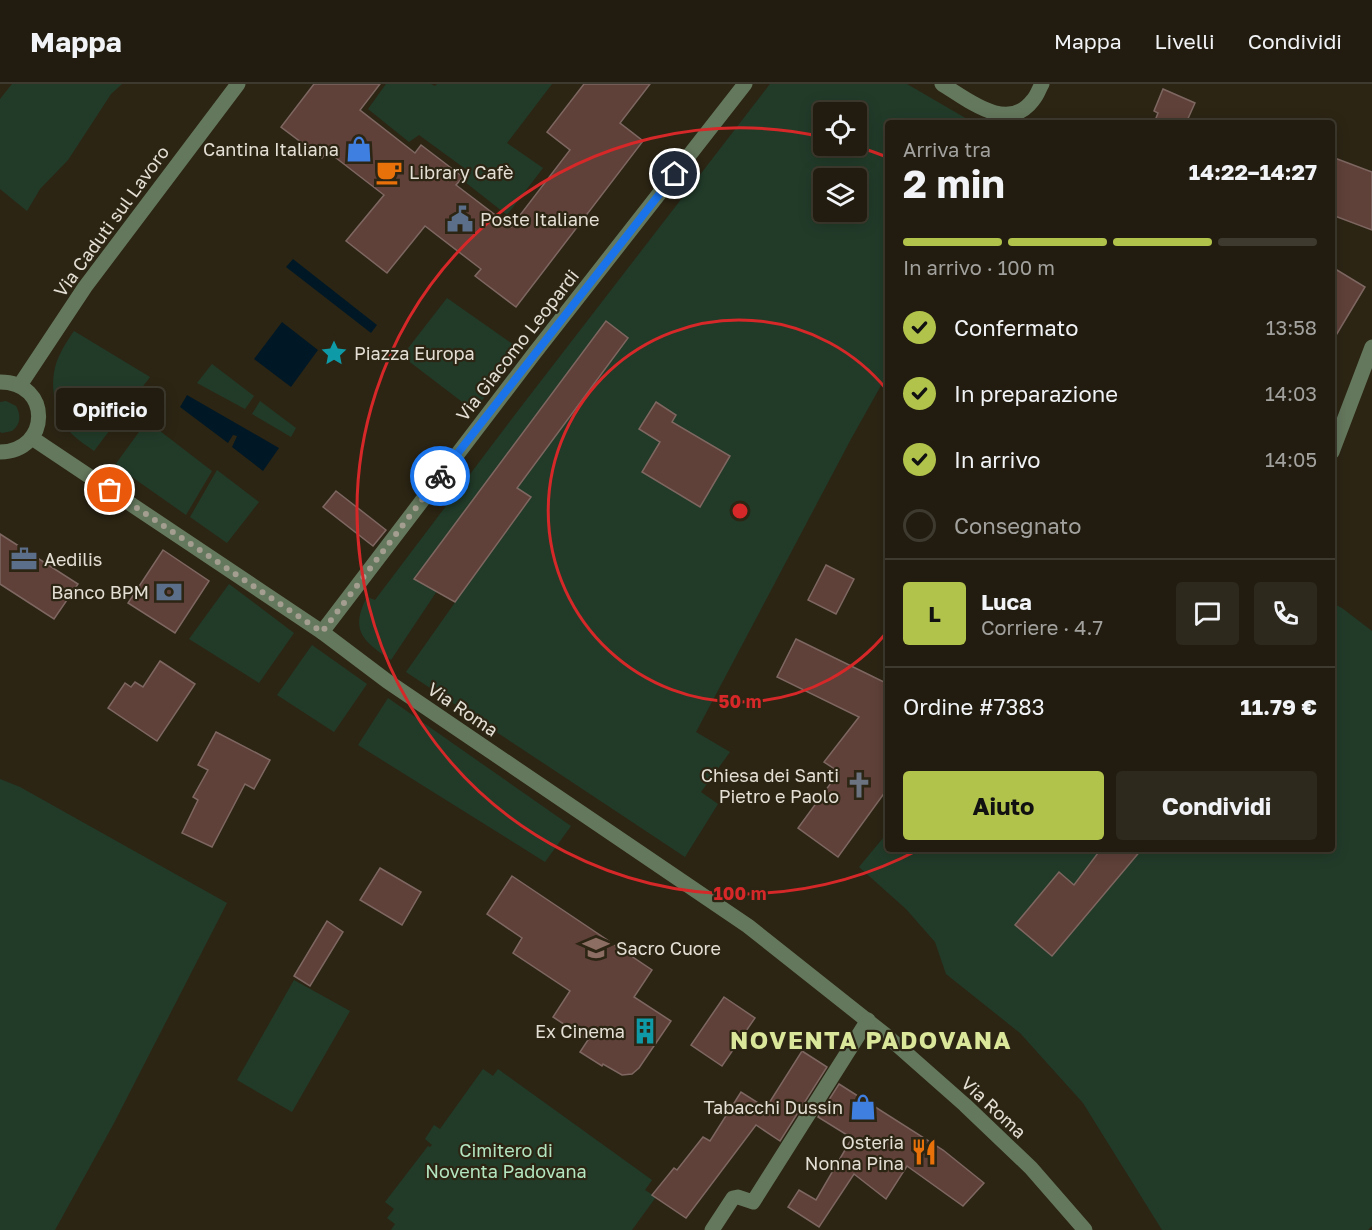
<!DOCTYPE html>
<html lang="it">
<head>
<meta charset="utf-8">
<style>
	:root { --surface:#211c0f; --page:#2d291d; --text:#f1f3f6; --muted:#a2a19e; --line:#3e3a2f; --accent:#b2c34c }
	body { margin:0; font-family:"Golos Text",sans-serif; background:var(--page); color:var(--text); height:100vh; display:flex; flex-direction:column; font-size:22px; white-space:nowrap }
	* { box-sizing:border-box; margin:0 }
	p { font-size:20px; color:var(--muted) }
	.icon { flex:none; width:33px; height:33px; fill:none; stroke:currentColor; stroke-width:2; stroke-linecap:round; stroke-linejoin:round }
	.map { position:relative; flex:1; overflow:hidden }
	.drawer { position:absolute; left:885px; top:36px; width:450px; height:732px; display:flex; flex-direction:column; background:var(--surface); border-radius:6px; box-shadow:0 3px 15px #0003,0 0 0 2px var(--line) }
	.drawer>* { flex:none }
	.fabs { position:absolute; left:813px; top:18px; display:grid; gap:12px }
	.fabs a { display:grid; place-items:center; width:54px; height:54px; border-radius:6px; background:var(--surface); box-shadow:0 3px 15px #0003,0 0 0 2px var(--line); font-size:30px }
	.pin { position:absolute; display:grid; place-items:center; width:51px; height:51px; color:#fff; margin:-26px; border:3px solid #fff; border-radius:50%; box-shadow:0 2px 6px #0007 }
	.courier { position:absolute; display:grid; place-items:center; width:60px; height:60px; margin:-30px; border:4px solid #1a73e8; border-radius:50%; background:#fff; color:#222; box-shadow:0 2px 8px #0007 }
	.bubble { position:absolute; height:42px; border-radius:6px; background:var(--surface); box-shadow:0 3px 15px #0003,0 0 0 2px var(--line); font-size:20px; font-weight:700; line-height:42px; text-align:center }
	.summary em { font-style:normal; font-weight:700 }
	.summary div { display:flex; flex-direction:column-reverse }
	.summary { display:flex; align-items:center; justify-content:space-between; height:102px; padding:0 18px }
	h1 { font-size:39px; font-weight:700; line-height:45px }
	.bar { display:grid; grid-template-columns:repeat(4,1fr); gap:9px 6px; align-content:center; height:72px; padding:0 18px }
	.bar i { height:8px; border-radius:4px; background:var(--line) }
	.bar .on { background:var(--accent) }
	.bar p { grid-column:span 4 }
	.line { display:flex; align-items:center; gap:15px; padding:0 18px; border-top:2px solid var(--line) }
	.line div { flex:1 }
	.round { display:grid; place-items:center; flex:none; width:63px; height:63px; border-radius:6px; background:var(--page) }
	ol { padding:0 18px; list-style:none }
	li { display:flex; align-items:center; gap:18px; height:66px }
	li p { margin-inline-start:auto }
	li .icon { padding:6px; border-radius:50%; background:var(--accent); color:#111; stroke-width:4 }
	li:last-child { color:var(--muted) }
	li i { width:33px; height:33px; border:3px solid var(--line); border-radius:50% }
	.primary-button { display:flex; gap:12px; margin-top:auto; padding:12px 18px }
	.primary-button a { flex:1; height:69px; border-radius:6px; background:var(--accent); color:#111; font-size:24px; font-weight:700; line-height:69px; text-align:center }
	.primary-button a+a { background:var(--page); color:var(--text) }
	header { display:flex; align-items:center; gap:36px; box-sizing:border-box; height:84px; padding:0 30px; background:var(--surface); border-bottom:2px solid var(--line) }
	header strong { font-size:28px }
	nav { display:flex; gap:33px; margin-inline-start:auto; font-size:21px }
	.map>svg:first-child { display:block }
	.green { fill:#223b29; fill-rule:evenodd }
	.water { fill:#001825 }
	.building { fill:#5f4139; stroke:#7e6761; stroke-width:1.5 }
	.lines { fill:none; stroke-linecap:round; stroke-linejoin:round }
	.minor { stroke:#64785d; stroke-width:15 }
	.done { stroke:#a49e91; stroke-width:6; stroke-dasharray:0 10.8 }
	.route { stroke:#1a73e8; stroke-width:8 }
	.ring { fill:none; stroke:#d62828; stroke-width:3 }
	.labels { text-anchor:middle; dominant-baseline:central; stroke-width:4.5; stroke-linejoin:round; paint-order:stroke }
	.poi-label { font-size:18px; fill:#e4dfd4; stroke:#2c2514; text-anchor:end }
	.street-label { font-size:18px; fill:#e4dfd4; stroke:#2c2514 }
	.park-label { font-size:18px; fill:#b3e6c0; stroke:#2c2514 }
	.district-label { font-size:24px; font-weight:bold; letter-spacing:1.5px; fill:#dae79a; stroke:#2c2514 }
	.centre { fill:#d62828; stroke:#2c2514; stroke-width:3 }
	.ring-label { font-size:18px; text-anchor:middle; font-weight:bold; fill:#d62828; stroke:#2c2514; stroke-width:4.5; stroke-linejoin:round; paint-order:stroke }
</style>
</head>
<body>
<header>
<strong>Mappa</strong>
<nav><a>Mappa</a><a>Livelli</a><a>Condividi</a></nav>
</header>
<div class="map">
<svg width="1372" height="1146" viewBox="0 0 1372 1146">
	<rect width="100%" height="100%" fill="#2c2514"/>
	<g class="green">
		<polygon points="12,0 122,0 111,10 68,76 40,105 27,127 0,105 0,15"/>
		<polygon points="386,0 431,0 435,2 437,0 552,0 507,59 543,84 507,131 465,98 471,89 419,51 409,58 368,25"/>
		<path d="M770,0H907L974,39H888V289L851,355L696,648L730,668L701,708L718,720L685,773L406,588L456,517L437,507L391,576C364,558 349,547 367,513L375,516L517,328ZM824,28H856V62H824ZM824,94H856V128H824Z"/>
		<polygon points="447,214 521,266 474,327 402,272"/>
		<path d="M74,247L150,293L94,367C87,362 78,356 72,350C55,333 49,302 56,280C60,268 67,257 74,247Z"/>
		<polygon points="212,280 254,312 245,325 197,299"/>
		<path d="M6,317L16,322C21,331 21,340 12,347L2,349L0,348V318Z"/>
		<polygon points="260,317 296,344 291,353 252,330"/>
		<polygon points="147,337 212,387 186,431 115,381"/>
		<polygon points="217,386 259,418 227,459 190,433"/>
		<polygon points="229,500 294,549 259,599 189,555"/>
		<polygon points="1332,519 1342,524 1372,547 1372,1142 1368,1146 1162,1146 1083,1019 1020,949 946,890 935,858 906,825 859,783 888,748 888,765 1332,765"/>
		<polygon points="312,561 367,600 334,648 277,611"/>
		<polygon points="388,614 571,742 545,778 358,661"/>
		<polygon points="0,695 20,703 227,819 114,1039 55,1146 0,1146"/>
		<polygon points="294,896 350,927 292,1028 237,996"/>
		<polygon points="483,985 493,992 498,985 652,1096 645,1106 656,1113 632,1146 391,1146 395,1140 387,1134 394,1125 385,1118 428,1062 430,1063 432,1061 425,1055 434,1041 440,1045"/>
	</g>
	<g class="water">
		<polygon points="293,175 377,241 371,249 286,183"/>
		<polygon points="282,238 318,266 291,303 254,275"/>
		<polygon points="187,311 279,364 263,387 232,363 237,352 233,351 228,359 180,323"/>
	</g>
	<g class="building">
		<polygon points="314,0 380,0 360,26 415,69 421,61 463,93 456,101 511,143 570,66 547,48 584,0 650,0 620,39 643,57 516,223 475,192 481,185 425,142 387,189 346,157 384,111 327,67 322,74 281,43"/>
		<polygon points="1163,5 1195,19 1186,39 1154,39 1158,29 1154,27"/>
		<polygon points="1332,73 1372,88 1372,146 1332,131"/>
		<polygon points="1332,183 1365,203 1332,258"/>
		<polygon points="606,237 628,254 517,404 531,413 455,518 414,495"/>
		<polygon points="656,318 676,331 672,338 730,372 700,423 642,388 660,358 639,345"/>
		<polygon points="336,407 386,446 373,462 323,423"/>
		<polygon points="0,450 78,500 54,535 0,500"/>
		<polygon points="163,466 209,497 175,549 128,519"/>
		<polygon points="826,481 854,495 836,530 808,516"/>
		<polygon points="796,555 888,600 888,704 838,773 798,744 839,688 824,678 859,633 777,593"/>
		<polygon points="160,577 195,600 157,657 108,624 125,599 131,603 135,598 143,603"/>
		<polygon points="216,648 270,676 254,705 245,700 212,763 182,749 198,716 193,713 208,686 198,681"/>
		<polygon points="1101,765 1142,765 1052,872 1015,841 1059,788 1074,801"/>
		<polygon points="380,784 421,808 402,841 360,816"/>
		<polygon points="512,792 652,886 634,913 671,937 639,984 632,990 622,991 603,980 602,982 580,968 588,956 553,933 570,907 513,869 522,854 487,830"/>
		<polygon points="327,837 343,848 310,902 294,892"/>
		<polygon points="724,913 755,934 722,982 691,961"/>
		<polygon points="802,967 827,983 780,1057 756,1041 686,1134 652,1111 674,1084 677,1086 703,1053 710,1057 741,1008 766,1024"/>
		<polygon points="839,1000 943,1066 984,1099 963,1122 907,1082 886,1115 854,1090 819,1143 788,1123 799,1106 816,1116 852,1054 818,1033"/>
	</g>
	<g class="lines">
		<g class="minor">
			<path d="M942,0C967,15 1008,50 1033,16C1037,12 1039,5 1042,0"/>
			<path d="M0,298C52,298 51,367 0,368"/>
			<polyline points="20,301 85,203 238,0"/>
			<polyline points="32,354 322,548 387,597 748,842 888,953 965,1021 1031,1084 1085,1146"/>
			<polyline points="1332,368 1372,263"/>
			<polyline points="322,548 533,271 745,0"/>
			<polyline points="712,1146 733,1114 738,1113 753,1118 868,936"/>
		</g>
	</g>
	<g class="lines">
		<polyline class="done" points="110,406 322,548 440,392"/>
		<polyline class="route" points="440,392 675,90"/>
	</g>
	<g class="ring">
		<path d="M887 548A191 191 0 1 1 887 306"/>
		<path d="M920 765A383 383 0 1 1 823 53M855 62A383 383 0 0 1 887 73"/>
	</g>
	<defs>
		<g id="shop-bare" transform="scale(2.07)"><path d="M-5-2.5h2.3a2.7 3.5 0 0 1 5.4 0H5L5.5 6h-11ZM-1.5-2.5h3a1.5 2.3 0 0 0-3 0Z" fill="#3f7fe0" stroke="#2c2514" stroke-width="2.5" paint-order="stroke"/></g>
		<g id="cafe-bare" transform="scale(2.07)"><path d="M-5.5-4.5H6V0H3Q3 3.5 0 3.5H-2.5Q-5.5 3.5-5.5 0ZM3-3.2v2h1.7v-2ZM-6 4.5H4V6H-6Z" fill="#e8710a" stroke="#2c2514" stroke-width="2.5" paint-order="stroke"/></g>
		<g id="civic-bare" transform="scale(2.07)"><path d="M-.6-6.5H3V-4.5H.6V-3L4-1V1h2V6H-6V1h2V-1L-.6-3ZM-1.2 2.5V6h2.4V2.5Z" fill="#5c6f8a" stroke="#2c2514" stroke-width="2.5" paint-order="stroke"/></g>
		<g id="sight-bare" transform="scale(2.07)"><path d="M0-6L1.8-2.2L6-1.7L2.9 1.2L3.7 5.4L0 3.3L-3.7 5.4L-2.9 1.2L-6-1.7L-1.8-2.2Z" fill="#0f9aa8" stroke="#2c2514" stroke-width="2.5" paint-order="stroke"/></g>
		<g id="office-bare" transform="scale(2.07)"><path d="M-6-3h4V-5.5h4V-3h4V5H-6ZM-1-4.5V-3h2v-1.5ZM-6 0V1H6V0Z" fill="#5c6f8a" stroke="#2c2514" stroke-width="2.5" paint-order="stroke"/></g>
		<g id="bank-bare" transform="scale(2.07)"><path d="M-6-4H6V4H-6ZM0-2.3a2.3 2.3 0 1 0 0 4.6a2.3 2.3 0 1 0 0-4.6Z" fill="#5c6f8a" stroke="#2c2514" stroke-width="2.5" paint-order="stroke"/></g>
		<g id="church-bare" transform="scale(2.07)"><path d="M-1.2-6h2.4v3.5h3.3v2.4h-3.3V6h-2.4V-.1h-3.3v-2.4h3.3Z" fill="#6b7280" stroke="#2c2514" stroke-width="2.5" paint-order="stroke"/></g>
		<g id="school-bare" transform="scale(2.07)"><path d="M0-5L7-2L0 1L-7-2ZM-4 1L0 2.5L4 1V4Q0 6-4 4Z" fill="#8d6e63" stroke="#2c2514" stroke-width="2.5" paint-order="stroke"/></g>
		<g id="building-bare" transform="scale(2.07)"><path d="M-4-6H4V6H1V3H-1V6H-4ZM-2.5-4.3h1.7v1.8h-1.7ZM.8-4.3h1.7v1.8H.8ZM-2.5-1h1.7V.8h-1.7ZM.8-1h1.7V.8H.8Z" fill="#0f9aa8" stroke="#2c2514" stroke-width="2.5" paint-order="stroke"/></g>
		<g id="restaurant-bare" transform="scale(2.07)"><path d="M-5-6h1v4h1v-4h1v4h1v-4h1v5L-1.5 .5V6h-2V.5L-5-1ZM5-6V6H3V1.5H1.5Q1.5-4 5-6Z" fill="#e8710a" stroke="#2c2514" stroke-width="2.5" paint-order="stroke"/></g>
	</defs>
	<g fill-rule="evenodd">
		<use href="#shop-bare" x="359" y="65"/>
		<use href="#cafe-bare" x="389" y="88"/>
		<use href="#civic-bare" x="460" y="135"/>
		<use href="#sight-bare" x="334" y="269"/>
		<use href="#office-bare" x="24" y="475"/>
		<use href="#bank-bare" x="169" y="508"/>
		<use href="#church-bare" x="859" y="701"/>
		<use href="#school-bare" x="596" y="864"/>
		<use href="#building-bare" x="645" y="947"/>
		<use href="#shop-bare" x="863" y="1023"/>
		<use href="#restaurant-bare" x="924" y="1068"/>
	</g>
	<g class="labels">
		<g class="poi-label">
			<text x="339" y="65">Cantina Italiana</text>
			<text x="409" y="88" text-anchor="start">Library Cafè</text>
			<text x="480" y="135" text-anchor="start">Poste Italiane</text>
			<text x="354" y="269" text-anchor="start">Piazza Europa</text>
			<text x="44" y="475" text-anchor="start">Aedilis</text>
			<text x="149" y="508">Banco BPM</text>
			<text x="839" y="691">Chiesa dei Santi<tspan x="839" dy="21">Pietro e Paolo</tspan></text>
			<text x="616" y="864" text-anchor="start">Sacro Cuore</text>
			<text x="625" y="947">Ex Cinema</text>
			<text x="843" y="1023">Tabacchi Dussin</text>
			<text x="904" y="1058">Osteria<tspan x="904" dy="21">Nonna Pina</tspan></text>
		</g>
		<g class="street-label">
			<text transform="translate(111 137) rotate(-54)">Via Caduti sul Lavoro</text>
			<text transform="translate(517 261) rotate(-52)">Via Giacomo Leopardi</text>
			<text transform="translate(463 625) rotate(34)">Via Roma</text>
			<text transform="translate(994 1023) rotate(43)">Via Roma</text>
		</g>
		<g class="park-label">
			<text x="506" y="1066">Cimitero di<tspan x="506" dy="21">Noventa Padovana</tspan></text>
		</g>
		<g class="district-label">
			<text x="871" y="955">NOVENTA PADOVANA</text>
		</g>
	</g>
	<circle cx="740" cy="427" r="9" class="centre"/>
	<g class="ring-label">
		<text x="740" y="624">50 m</text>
		<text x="740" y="816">100 m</text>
	</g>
</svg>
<div class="fabs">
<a><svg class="icon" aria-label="locate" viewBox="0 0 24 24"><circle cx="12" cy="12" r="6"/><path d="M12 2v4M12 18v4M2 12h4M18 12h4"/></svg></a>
<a><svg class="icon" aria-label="layers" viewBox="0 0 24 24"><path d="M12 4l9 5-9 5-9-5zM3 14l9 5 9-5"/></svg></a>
</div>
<div class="pin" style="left:110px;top:406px;background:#ea580c"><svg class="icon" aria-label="bag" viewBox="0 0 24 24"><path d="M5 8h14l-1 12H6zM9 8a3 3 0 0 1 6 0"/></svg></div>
<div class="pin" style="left:675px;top:90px;background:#1f2937"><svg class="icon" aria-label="home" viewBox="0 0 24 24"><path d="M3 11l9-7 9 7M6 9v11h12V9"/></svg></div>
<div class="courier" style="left:440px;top:392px"><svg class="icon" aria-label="bike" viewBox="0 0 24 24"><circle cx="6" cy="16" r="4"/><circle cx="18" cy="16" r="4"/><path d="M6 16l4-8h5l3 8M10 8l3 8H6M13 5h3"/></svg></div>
<div class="bubble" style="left:56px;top:304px;width:108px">Opificio</div>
<section class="drawer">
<div class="summary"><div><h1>2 min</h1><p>Arriva tra</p></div><em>14:22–14:27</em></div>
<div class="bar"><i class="on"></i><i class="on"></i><i class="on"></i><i></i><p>In arrivo · 100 m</p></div>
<ol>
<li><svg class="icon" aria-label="check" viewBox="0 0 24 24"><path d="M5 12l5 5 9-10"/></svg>Confermato<p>13:58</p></li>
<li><svg class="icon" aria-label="check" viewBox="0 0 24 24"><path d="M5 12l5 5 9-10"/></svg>In preparazione<p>14:03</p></li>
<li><svg class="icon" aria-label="check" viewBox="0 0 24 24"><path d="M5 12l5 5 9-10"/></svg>In arrivo<p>14:05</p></li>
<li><i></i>Consegnato</li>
</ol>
<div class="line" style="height:108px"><b class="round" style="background:var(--accent);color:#111">L</b><div><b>Luca</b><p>Corriere · 4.7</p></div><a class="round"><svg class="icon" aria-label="chat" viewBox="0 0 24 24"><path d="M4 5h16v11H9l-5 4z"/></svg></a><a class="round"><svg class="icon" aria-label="phone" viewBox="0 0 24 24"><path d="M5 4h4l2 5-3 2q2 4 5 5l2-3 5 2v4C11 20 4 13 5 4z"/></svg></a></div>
<div class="line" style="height:78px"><div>Ordine #7383</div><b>11.79 €</b></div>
<div class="primary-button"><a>Aiuto</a><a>Condividi</a></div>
</section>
</div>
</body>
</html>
